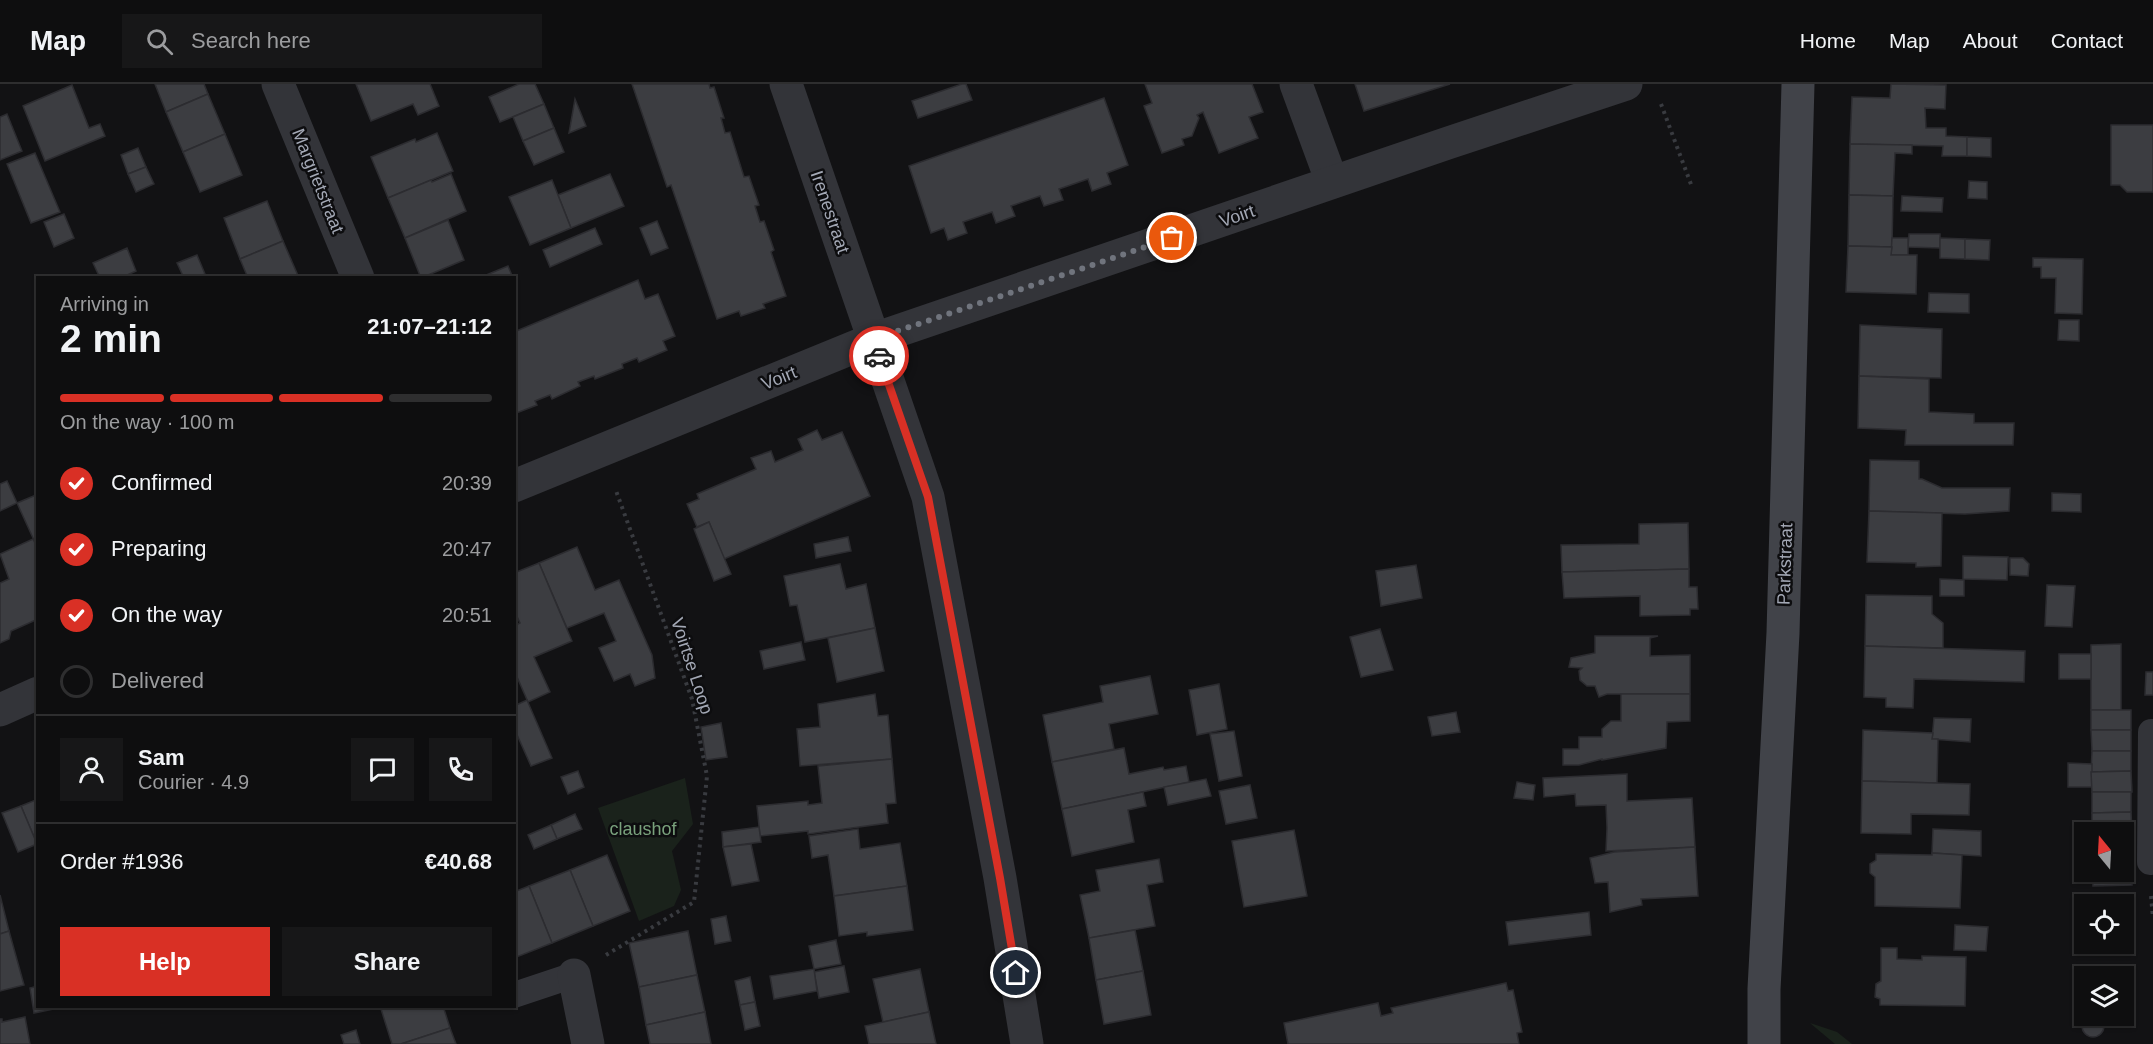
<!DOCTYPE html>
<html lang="en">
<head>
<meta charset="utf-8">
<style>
	:root { --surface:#0e0e0f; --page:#171718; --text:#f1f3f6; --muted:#9b9c9e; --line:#2e2e2f; --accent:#d93025 }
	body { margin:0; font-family:Arial,sans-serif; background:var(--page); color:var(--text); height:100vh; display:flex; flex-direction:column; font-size:22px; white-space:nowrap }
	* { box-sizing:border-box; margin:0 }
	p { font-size:20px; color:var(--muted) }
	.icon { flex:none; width:33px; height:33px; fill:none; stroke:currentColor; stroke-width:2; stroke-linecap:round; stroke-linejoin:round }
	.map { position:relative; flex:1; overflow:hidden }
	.sheet { position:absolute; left:36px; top:192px; width:480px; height:732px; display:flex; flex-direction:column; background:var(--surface); border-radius:0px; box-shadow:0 2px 4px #0004,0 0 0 2px var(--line) }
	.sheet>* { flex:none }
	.needle { width:39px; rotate:342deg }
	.fabs { position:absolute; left:2074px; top:738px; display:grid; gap:12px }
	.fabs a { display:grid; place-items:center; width:60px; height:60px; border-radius:0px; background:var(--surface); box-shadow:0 2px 4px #0004,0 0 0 2px var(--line); font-size:30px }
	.pin { position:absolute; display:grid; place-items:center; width:51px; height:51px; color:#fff; margin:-26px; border:3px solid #fff; border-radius:50%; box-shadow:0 2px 6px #0007 }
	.courier { position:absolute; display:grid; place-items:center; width:60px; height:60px; margin:-30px; border:4px solid #d93025; border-radius:50%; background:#fff; color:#222; box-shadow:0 2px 8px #0007 }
	.overview em { font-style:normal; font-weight:800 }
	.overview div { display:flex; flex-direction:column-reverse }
	.overview { display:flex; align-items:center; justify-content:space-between; height:102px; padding:0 24px }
	h1 { font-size:39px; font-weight:800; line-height:45px }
	.bar { display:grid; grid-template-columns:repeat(4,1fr); gap:9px 6px; align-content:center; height:72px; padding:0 24px }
	.bar i { height:8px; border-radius:4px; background:var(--line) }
	.bar .current { background:var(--accent) }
	.bar p { grid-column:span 4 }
	.line { display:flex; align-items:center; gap:15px; padding:0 24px; border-top:2px solid var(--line) }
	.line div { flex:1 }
	.round { display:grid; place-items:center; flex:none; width:63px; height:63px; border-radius:0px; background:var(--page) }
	ol { padding:0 24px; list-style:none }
	li { display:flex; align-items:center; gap:18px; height:66px }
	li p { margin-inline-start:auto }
	li .icon { padding:6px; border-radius:50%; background:var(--accent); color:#fff; stroke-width:4 }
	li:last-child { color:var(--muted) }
	li i { width:33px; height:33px; border:3px solid var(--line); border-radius:50% }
	.button { display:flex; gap:12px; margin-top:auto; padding:12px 24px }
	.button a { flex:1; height:69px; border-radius:0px; background:var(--accent); color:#fff; font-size:24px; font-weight:800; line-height:69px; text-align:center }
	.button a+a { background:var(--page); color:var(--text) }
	header { display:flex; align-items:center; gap:36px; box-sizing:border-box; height:84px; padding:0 30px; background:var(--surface); border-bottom:2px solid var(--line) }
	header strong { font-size:28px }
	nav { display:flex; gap:33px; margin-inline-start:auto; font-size:21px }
	.search { width:420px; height:54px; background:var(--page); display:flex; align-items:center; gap:15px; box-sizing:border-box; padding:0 21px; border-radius:0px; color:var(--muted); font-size:22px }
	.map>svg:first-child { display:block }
	.green { fill:#1a221b }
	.building { fill:#3c3d41; stroke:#2c2c30; stroke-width:1.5 }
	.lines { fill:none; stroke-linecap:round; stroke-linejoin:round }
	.path { stroke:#393b40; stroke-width:4; stroke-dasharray:3 4.5; stroke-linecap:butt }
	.lane { stroke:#333439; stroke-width:26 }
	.street { stroke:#333439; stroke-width:33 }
	.secondary { stroke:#414349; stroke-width:33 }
	.done { stroke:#70747d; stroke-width:6; stroke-dasharray:0 10.8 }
	.route { stroke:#d93025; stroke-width:8 }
	.labels { text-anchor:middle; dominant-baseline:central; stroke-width:5; stroke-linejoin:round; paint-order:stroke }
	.street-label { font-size:18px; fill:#a3a8b5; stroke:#0d0d0f }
	.park-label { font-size:18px; fill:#79a17c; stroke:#0d0d0f }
</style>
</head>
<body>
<header>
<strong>Map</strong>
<div class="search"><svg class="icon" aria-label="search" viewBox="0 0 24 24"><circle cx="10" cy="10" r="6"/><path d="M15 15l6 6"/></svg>Search here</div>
<nav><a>Home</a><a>Map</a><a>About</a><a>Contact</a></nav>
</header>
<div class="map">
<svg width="2153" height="960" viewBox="0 0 2153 960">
	<rect width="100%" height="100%" fill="#121214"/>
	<g class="green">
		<polygon points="685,694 693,740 672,767 681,806 674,822 639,837 598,724"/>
		<polygon points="1810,939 1837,948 1852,960 1835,960"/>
	</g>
	<g class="building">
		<polygon points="155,0 204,0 208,10 166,28"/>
		<polygon points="356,0 430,0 439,22 418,31 413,20 371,37"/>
		<polygon points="519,0 535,0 544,20 500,38 489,13"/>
		<polygon points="632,0 709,0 710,4 714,3 724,34 721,34 725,49 730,48 744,93 749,92 759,121 755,122 760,138 764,137 774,166 771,168 786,212 763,220 765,224 741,232 739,227 717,235 671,101 667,103"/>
		<polygon points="962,0 966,0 972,16 918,34 912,17"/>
		<polygon points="1145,0 1252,0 1263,28 1249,33 1258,54 1219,69 1203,28 1197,31 1199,34 1192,52 1182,55 1184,61 1162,69 1144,22 1152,19"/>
		<polygon points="1355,0 1450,0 1364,27"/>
		<polygon points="1891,0 1946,1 1945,25 1925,24 1926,44 1946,44 1946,52 1967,53 1967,72 1942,72 1943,62 1850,60 1852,13 1890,14"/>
		<polygon points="72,1 89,44 100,40 105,52 45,77 23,22"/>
		<polygon points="208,10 225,50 183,68 166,28"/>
		<polygon points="1104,14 1128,81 1107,89 1111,100 1092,107 1088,95 1059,105 1063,116 1044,122 1040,112 1011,122 1015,132 996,139 992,128 963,138 967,149 948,156 944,144 931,149 909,82"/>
		<polygon points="575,15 586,42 569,49"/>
		<polygon points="544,20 554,44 523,57 513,33"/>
		<polygon points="7,30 22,67 0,76 0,33"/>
		<polygon points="2111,41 2153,41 2153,108 2127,108 2120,101 2111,101"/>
		<polygon points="554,44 564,68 534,81 523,57"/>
		<polygon points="437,49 453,87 388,114 371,73 415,55 416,58"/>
		<polygon points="225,50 242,91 200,108 183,68"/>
		<polygon points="1967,53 1991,54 1991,73 1967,72"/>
		<polygon points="1850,60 1912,61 1912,70 1895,69 1893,112 1849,111"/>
		<polygon points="138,64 146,83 128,90 121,71"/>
		<polygon points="35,69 60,128 31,139 7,80"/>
		<polygon points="146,83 154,100 136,108 128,90"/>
		<polygon points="451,90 466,127 405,154 388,114 431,96 432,98"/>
		<polygon points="610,90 624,122 571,144 558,111"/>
		<polygon points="552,96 571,144 530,161 509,113"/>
		<polygon points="1969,97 1987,98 1987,115 1968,114"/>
		<polygon points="1849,111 1893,112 1892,163 1848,162"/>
		<polygon points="1902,112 1943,114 1942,128 1901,127"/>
		<polygon points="267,117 283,157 240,175 224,134"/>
		<polygon points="64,130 74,154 54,163 44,138"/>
		<polygon points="448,136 464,176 421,194 405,154"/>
		<polygon points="657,137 668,164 651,171 640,144"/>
		<polygon points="595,144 602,160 550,183 543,166"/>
		<polygon points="1909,150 1940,150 1940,164 1908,163"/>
		<polygon points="1892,154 1908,154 1908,171 1891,171"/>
		<polygon points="1940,154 1965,155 1965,175 1940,174"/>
		<polygon points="1965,155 1990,156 1989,176 1965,175"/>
		<polygon points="283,157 299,194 248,194 240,175"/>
		<polygon points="1848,162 1892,163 1891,171 1917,171 1916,210 1846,208"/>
		<polygon points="127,164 136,187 125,192 125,194 100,194 93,179"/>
		<polygon points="197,171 205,190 195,194 184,194 177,179"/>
		<polygon points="2033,174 2083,175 2082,230 2055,229 2056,194 2041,194 2041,183 2033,183"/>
		<polygon points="508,182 513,194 479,194"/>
		<polygon points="638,196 645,215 658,210 675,252 663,257 667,266 639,278 637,274 622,280 623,284 595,295 594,292 578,298 580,302 552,315 550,311 535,317 537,321 514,330 514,248"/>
		<polygon points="1929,209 1969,210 1969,229 1928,228"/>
		<polygon points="2059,236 2079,236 2079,257 2058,256"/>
		<polygon points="1860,241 1942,245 1941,294 1859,292"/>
		<polygon points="1859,292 1929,295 1929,328 1974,330 1974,339 2014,339 2013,361 1905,361 1906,346 1858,344"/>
		<polygon points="817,346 822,356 842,348 870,412 724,475 709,438 697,443 687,420 699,415 697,410 756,385 751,374 771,367 775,378 803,366 798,355"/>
		<polygon points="1870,376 1919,377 1919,395 1922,395 1942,404 2010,404 2009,427 1965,430 1869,427"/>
		<polygon points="7,397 17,419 0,427 0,400"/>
		<polygon points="2052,409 2081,410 2081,428 2052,427"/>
		<polygon points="36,411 38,415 38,465 17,419"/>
		<polygon points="1869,427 1942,429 1941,482 1916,483 1916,479 1867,478"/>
		<polygon points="709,438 731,490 714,497 694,445"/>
		<polygon points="1688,439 1689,485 1562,488 1561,461 1639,460 1639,440"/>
		<polygon points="848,453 851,467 816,474 814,460"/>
		<polygon points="33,455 38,465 38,535 11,547 9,555 0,559 0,499 9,495 0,470"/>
		<polygon points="577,463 595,506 619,496 652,571 655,594 635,602 630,590 614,597 599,564 616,557 604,529 567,544 539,479"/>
		<polygon points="1963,472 2008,473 2007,496 1963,495"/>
		<polygon points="2010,474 2023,474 2029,480 2028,492 2010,491"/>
		<polygon points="539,479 572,557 534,573 550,608 528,618 514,586 514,542 520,539 514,526 514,489"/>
		<polygon points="840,480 846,505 866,500 875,544 805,558 797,521 790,522 784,492"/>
		<polygon points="1416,481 1422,514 1381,522 1376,487"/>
		<polygon points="1689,485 1689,503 1697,503 1698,525 1690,525 1690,531 1640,532 1640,512 1564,514 1562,488"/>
		<polygon points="1940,495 1964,496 1964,512 1940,512"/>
		<polygon points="2047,501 2075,502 2072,543 2045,542"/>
		<polygon points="1866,511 1932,512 1932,530 1943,539 1943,564 1865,562"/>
		<polygon points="875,544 884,587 837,598 828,554"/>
		<polygon points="1380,545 1393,586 1361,593 1350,553"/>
		<polygon points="1595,552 1658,552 1650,554 1650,572 1690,571 1690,610 1607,610 1599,613 1595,602 1587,602 1580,596 1579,587 1582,584 1569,583 1571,574 1595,569"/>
		<polygon points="801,558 805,576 764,585 760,567"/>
		<polygon points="2121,560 2121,626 2091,626 2091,561"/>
		<polygon points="1865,562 2025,567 2024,598 1914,595 1913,624 1886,623 1886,614 1864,613"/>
		<rect x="2059" y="570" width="32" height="25"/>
		<polygon points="2146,588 2153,588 2153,611 2145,611"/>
		<polygon points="1150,592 1158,630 1109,640 1114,665 1052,678 1043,631 1103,618 1100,602"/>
		<polygon points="1219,600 1227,645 1197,651 1189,606"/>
		<polygon points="875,610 878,632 888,631 892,675 800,682 797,645 820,643 818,620"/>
		<polygon points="1621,610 1690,610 1690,637 1667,638 1666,664 1602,676 1602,675 1579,681 1563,681 1563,665 1579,665 1579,653 1602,653 1602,645 1611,637 1621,637"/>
		<polygon points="527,616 552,674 531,682 514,644 514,622"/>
		<rect x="2091" y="626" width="40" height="20"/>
		<polygon points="1456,628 1460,648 1432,652 1428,633"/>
		<polygon points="1934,634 1971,635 1970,658 1932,655"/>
		<polygon points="721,639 727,673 706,676 701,643"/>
		<polygon points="1863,646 1933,649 1932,655 1938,655 1937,699 1862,697"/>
		<polygon points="2091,646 2131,646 2131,667 2092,667"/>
		<polygon points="1234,647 1242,692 1219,697 1210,650"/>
		<polygon points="1124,664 1129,690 1163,683 1164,686 1186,682 1189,698 1062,725 1052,678"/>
		<polygon points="2092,667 2131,667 2131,687 2091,688"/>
		<polygon points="892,675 896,719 886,720 888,739 808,750 808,747 760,752 757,722 808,717 808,721 822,719 818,682"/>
		<polygon points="2068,679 2092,680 2092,703 2068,703"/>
		<polygon points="578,687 584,703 568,710 561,693"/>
		<polygon points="2131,687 2132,708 2092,708 2091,688"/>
		<polygon points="1627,690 1627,717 1692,714 1695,763 1606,767 1607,744 1606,721 1576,722 1575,710 1544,713 1543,694"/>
		<polygon points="1206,695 1211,712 1168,721 1164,703"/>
		<polygon points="1862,697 1970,700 1969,731 1911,730 1911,750 1861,749"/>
		<polygon points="1517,698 1535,701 1533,716 1514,714"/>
		<polygon points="1250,701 1257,734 1226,740 1219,707"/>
		<polygon points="1143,708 1146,722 1128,726 1134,758 1072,772 1062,725"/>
		<polygon points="2092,708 2131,708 2131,728 2092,729"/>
		<polygon points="38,715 38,760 37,760 21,722"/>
		<polygon points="21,722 37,760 18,768 2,729"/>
		<polygon points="2131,728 2132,749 2092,748 2092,729"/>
		<polygon points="575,730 582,745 557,755 551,741"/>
		<polygon points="551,741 557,755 534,765 528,751"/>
		<polygon points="759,743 761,758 723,763 722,748"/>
		<polygon points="858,745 860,765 900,759 907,802 834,812 828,771 812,774 809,752"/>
		<polygon points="1933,745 1981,747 1981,772 1932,769"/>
		<polygon points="1294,746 1307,812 1244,823 1232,757"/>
		<rect x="2124" y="749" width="8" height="21"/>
		<polygon points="751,760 759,797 732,802 723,763"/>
		<polygon points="1695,763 1698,812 1641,815 1642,821 1610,828 1608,798 1595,799 1590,774 1614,768"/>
		<polygon points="1932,769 1962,771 1960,824 1875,822 1875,793 1870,789 1870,780 1876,776 1876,770 1932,771"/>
		<polygon points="2124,770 2132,770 2132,801 2093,802 2092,788 2124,788"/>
		<polygon points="607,771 630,827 593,842 570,786"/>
		<polygon points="1159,775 1163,798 1147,801 1155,842 1089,854 1080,811 1100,807 1096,786"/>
		<polygon points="570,786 593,842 552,859 529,802"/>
		<polygon points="529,802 552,859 514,874 514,808"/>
		<polygon points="907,802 913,846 867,852 867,848 839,852 834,812"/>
		<polygon points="0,811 9,847 0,850"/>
		<polygon points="1589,828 1591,851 1509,861 1506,838"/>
		<polygon points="726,832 731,857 715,860 711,835"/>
		<polygon points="1955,841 1988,843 1986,867 1954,866"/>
		<polygon points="1135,846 1143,887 1096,896 1089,854"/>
		<polygon points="9,847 24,901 0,907 0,850"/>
		<polygon points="688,847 697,891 639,903 629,859"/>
		<polygon points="836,856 841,880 814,885 809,862"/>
		<polygon points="1881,864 1897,864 1897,875 1922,876 1922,872 1966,873 1965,922 1880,921 1880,915 1875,913 1876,900 1881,897"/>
		<polygon points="844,882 849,908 819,914 814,888"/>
		<polygon points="814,885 817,907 774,915 770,892"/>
		<polygon points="920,885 929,928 883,938 873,895"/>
		<polygon points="1143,887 1151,931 1104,940 1096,896"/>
		<polygon points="697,891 705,928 646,941 639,903"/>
		<polygon points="750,893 755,918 740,921 735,897"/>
		<polygon points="1506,899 1508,907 1513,906 1522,948 1517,949 1519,960 1288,960 1284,939 1378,919 1381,932 1393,929 1391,924"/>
		<polygon points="38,902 38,922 68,922 34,929 30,904"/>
		<polygon points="755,918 760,942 745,946 740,921"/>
		<polygon points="389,922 443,922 450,944 401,960 392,960 381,925"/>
		<polygon points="705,928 711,960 650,960 646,941"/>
		<polygon points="929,928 936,960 869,960 865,942"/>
		<circle cx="2093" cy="942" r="11"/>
		<polygon points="25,933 30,960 0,960 0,935 2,935 2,938"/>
		<polygon points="450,944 456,960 401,960"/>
		<polygon points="356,946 360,960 344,960 341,951"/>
	</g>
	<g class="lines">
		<g class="path">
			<polyline points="1661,20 1692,103"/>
			<polyline points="2151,812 2153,834"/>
			<polyline points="606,871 694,818 707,692 692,615 615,404"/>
		</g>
		<g class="lane">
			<polyline points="2150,778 2151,648 2153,648"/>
			<polyline points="514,911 574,891"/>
		</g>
		<g class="street">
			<polyline points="278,0 358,194"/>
			<polyline points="786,0 928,413 1000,794 1027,960"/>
			<polyline points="1296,0 1332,98"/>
			<polyline points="514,402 874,255 1448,59 1626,0"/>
			<polyline points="0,626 38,609"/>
			<polyline points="574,891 588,960"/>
		</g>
		<polyline class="secondary" points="1764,960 1764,905 1783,549 1798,0"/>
	</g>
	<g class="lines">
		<polyline class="done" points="879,272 874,255 1172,154"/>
		<polyline class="route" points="879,272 928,413 1000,794 1016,889"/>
	</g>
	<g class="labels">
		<g class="street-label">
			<text transform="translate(318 97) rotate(68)">Margrietstraat</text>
			<text transform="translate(830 128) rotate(71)">Irenestraat</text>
			<text transform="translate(1237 132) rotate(-19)">Voirt</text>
			<text transform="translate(779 294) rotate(-22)">Voirt</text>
			<text transform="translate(1785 480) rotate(-88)">Parkstraat</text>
			<text transform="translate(692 582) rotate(72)">Voirtse Loop</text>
		</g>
		<g class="park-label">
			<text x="643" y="745">claushof</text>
		</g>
	</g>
</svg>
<div class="fabs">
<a><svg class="needle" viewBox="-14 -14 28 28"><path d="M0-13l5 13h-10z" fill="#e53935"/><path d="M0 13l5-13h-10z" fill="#9b9c9e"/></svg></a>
<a><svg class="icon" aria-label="locate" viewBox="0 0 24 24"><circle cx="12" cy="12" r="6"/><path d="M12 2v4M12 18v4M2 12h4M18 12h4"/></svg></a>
<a><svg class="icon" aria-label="layers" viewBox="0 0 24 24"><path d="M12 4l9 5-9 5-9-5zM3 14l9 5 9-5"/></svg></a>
</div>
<div class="pin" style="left:1172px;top:154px;background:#ea580c"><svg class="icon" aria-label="bag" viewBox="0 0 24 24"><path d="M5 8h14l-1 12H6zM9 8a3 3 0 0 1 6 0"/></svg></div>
<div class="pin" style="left:1016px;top:889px;background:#1f2937"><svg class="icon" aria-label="home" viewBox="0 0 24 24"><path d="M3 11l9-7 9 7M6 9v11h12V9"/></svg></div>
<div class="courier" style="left:879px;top:272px"><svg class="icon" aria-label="car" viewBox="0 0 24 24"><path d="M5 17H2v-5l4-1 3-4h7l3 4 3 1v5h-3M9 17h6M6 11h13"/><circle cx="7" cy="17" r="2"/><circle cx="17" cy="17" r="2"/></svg></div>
<section class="sheet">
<div class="overview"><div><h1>2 min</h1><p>Arriving in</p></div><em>21:07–21:12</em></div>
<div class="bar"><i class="current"></i><i class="current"></i><i class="current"></i><i></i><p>On the way · 100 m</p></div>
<ol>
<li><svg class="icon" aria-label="check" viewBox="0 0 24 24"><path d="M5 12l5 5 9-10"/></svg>Confirmed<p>20:39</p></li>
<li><svg class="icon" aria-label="check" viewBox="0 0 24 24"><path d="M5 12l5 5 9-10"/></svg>Preparing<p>20:47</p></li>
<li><svg class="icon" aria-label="check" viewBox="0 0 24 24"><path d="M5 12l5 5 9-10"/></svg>On the way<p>20:51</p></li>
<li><i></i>Delivered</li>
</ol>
<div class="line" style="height:108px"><a class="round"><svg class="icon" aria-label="person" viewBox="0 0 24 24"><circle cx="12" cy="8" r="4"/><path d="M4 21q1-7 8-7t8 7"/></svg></a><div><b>Sam</b><p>Courier · 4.9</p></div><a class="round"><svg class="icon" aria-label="chat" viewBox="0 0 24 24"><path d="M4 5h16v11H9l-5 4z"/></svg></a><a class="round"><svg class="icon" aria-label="phone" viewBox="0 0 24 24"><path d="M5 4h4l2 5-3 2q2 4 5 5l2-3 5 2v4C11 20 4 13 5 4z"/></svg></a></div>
<div class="line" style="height:78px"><div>Order #1936</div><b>€40.68</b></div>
<div class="button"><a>Help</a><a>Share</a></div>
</section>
</div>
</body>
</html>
